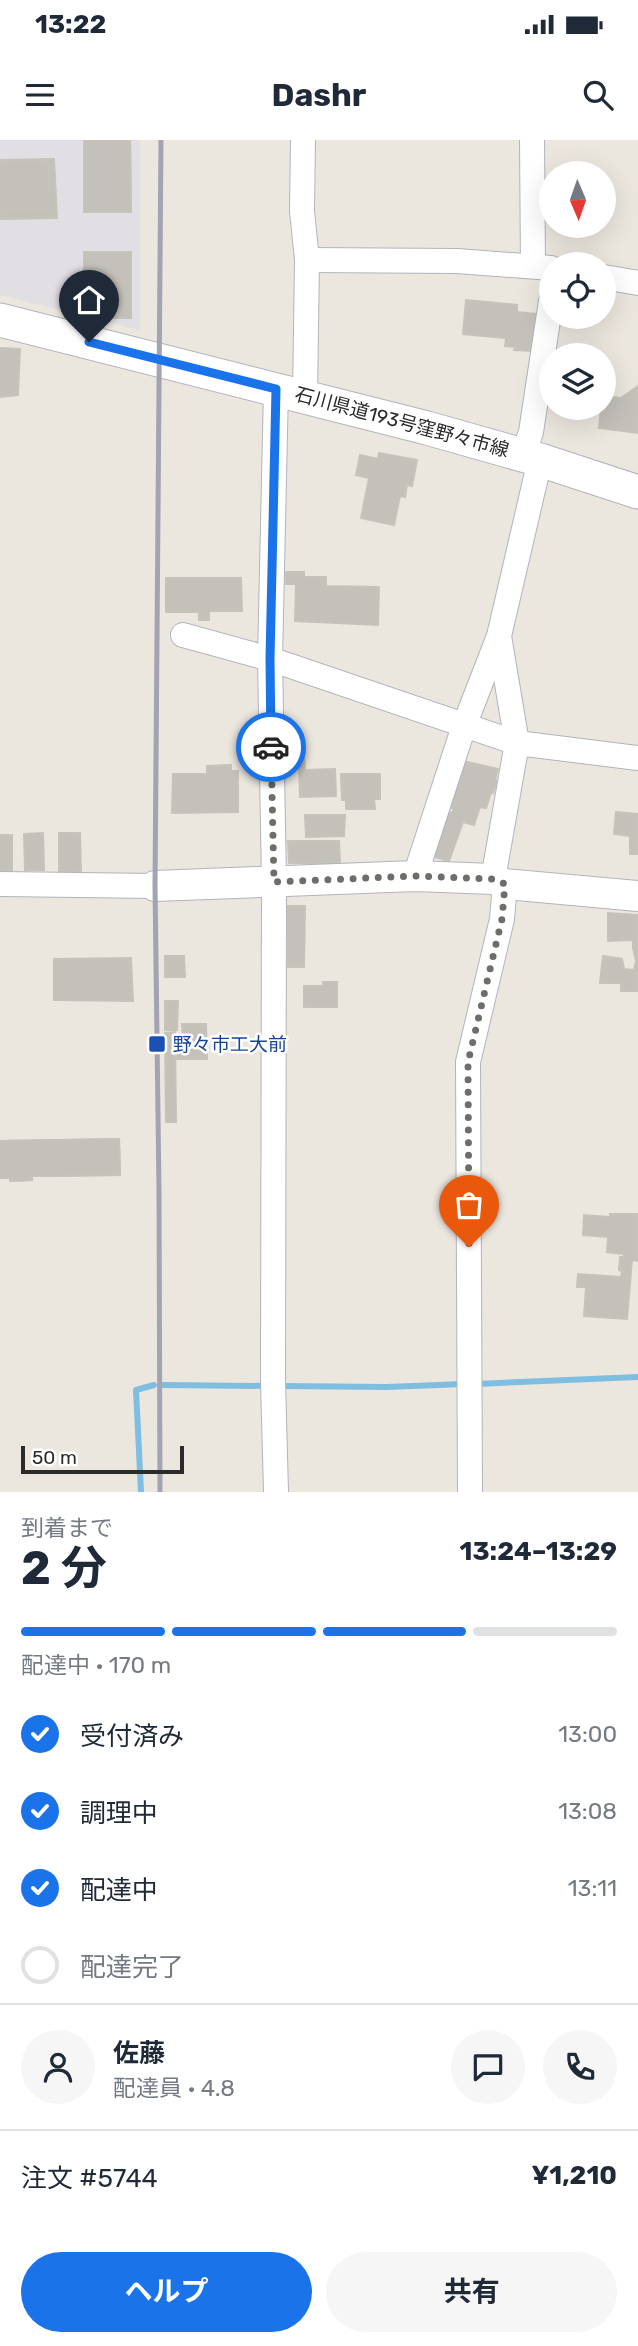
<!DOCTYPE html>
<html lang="ja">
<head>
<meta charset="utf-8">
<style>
	:root { --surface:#fff; --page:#f6f6f7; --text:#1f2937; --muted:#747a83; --line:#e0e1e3; --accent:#1a73e8 }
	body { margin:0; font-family:Rubik,"Noto Sans JP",sans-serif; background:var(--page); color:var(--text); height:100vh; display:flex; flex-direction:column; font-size:26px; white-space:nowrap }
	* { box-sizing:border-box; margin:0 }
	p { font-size:23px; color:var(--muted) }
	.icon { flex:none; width:38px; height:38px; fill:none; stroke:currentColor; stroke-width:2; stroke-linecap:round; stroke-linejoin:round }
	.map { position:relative; height:1352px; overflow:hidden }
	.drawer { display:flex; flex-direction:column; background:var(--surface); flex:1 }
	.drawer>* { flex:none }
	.needle { width:46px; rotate:178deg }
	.fabs { position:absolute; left:539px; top:21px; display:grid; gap:14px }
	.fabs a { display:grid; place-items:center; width:77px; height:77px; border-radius:50%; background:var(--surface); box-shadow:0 7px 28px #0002; font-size:35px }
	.scale { position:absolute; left:21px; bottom:18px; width:163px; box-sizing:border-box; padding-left:7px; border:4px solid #2b2b2b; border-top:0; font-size:19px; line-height:24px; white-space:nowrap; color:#2b2b2b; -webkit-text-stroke:5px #fff; paint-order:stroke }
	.pin { position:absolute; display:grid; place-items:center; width:60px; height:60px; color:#fff; margin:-72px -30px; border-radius:50% 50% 50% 0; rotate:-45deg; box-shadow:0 0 7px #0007 }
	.pin .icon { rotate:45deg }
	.courier { position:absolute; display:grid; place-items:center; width:70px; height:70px; margin:-35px; border:5px solid #1a73e8; border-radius:50%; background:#fff; color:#222; box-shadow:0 2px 9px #0007 }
	.summary em { font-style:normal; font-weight:700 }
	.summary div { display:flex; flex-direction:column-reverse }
	.summary { display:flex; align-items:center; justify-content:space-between; height:119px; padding:0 21px }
	h1 { font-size:46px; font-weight:700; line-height:52px }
	.bar { display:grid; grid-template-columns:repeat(4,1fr); gap:10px 7px; align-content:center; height:84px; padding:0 21px }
	.bar i { height:9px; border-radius:5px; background:var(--line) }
	.bar .active { background:var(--accent) }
	.bar p { grid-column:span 4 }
	.line { display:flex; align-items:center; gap:18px; padding:0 21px; border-top:2px solid var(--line) }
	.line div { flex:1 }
	.round { display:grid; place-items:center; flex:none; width:74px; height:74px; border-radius:37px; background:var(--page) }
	ol { padding:0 21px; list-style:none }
	li { display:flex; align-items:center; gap:21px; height:77px }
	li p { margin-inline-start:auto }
	li .icon { padding:7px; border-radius:50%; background:var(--accent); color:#fff; stroke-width:4 }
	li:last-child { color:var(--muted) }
	li i { width:38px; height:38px; border:4px solid var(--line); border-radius:50% }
	.primary-button { display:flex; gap:14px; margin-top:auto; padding:14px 21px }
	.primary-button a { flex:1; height:80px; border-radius:42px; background:var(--accent); color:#fff; font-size:28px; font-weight:700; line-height:80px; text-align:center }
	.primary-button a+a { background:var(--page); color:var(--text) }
	.status { display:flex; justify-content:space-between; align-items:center; height:49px; padding:0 35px; background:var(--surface); direction:ltr }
	.status svg { height:19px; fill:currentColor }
	header { display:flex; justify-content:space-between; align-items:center; height:91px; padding:0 21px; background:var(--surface); font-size:32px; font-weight:700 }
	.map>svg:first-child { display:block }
	.industrial { fill:#e1dfe4 }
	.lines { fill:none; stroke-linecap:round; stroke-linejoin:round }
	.stream { stroke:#7fbee0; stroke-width:6 }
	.building { fill:#c4c1ba; stroke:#c6c3b9; stroke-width:2 }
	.minor-casing { stroke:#b2b4bd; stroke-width:26 }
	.tertiary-casing { stroke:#b2b4bd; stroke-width:32 }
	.secondary-casing { stroke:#b2b4bd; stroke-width:35 }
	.minor { stroke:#fff; stroke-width:24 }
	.tertiary { stroke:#fff; stroke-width:30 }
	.secondary { stroke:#fff; stroke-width:33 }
	.rail { stroke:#a2a3b3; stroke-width:5 }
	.done { stroke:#6e6d6a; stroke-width:7; stroke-dasharray:0 12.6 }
	.route { stroke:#1a73e8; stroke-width:9 }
	.transit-dot { fill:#1a4fb4; stroke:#fff; stroke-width:2.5 }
	.labels { text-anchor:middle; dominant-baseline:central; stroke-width:5; stroke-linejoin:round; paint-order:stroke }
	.street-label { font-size:19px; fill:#2b2b2b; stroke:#fff }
	.transit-label { font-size:19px; fill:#164399; stroke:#fff; text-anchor:start }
</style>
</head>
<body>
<div class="status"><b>13:22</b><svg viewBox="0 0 49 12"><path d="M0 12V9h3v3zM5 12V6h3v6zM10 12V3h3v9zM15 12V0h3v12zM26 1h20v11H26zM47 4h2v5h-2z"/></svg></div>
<header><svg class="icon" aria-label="menu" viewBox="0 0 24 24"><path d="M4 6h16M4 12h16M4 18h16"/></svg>Dashr<svg class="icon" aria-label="search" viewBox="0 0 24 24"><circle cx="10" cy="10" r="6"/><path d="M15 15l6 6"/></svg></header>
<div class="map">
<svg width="638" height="1352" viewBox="0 0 638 1352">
	<rect width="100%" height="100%" fill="#ebe7df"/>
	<polygon class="industrial" points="0,0 140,0 140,190 0,155"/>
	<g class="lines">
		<g class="stream">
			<polyline points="476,1244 638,1237"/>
			<polyline points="163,1245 269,1246"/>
			<polyline points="280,1246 386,1247 465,1244"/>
			<polyline points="141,1352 136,1250 154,1245"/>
		</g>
	</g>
	<g class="building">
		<polygon points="84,0 130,0 131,72 84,72"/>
		<polygon points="84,0 130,0 131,72 84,72"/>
		<polygon points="54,19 57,78 0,79 0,20"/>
		<rect x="0" y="21" width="48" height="49"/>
		<polygon points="84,112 131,112 131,178 91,178 91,175 84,175"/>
		<polygon points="466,160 517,165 517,172 536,174 533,211 514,210 515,207 505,206 506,198 463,194"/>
		<polygon points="0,208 20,209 18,255 0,257"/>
		<polygon points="638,246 638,293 599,288 601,268 604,268 604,256 621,258"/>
		<polygon points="379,313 417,320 412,346 407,345 405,357 400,356 394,385 361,378 369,338 356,335 360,315 378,319"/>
		<polygon points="286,432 304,432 304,437 326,437 326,446 379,447 378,485 295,481 296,444 286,444"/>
		<polygon points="166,438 241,438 242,471 209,471 209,480 199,480 199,472 166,472"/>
		<polygon points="288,613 304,613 305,630 335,629 336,656 300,657 299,629 289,629"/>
		<polygon points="463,621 498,629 495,640 497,641 493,653 491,652 486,668 480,667 474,685 463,682 449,721 431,716 444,670 452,673 454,669 449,667"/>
		<polygon points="231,625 231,631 238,631 238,672 172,673 173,634 207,634 207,626"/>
		<polygon points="341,634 380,634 380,659 374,659 375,669 346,669 346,660 342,660"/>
		<polygon points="616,672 638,674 638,714 630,714 630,696 614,694"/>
		<polygon points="305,675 345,675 344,696 306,697"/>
		<polygon points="43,693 44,730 25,730 24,694"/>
		<polygon points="59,693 80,693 81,731 59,731"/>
		<rect x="0" y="695" width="12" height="36"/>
		<polygon points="288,701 339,701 340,723 289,723"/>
		<polygon points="288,766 305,766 304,827 288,827"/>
		<polygon points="608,773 638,775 638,851 621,851 621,843 600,843 603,816 622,819 624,829 634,830 636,821 633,808 633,800 608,801"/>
		<polygon points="165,816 184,816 185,837 165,837"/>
		<polygon points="131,818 133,861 54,860 54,819"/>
		<polygon points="323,842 337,842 337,867 304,867 304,846 323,846"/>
		<polygon points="165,861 178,861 177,890 165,890"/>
		<polygon points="182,884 206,884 207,919 175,919 175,898 183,898"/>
		<polygon points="175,892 176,982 166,982 165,893"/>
		<polygon points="119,999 120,1035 32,1036 32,1040 10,1041 10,1038 0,1038 0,1001"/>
		<polygon points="119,999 120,1035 32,1036 32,1040 10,1041 10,1038 0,1038 0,1001"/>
		<polygon points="610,1074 638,1074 638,1121 632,1120 627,1179 584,1176 586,1147 577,1147 578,1134 621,1137 622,1131 619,1130 620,1117 624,1117 624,1114 607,1112 608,1097 583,1095 584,1075 610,1077"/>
	</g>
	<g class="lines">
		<g class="minor-casing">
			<g id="minor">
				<polyline points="303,0 302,71 307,120 305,256"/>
				<polyline points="532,0 533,126"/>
				<polyline points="307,120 457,121 551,128"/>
				<polyline points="604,137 638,143"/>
				<polyline points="276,249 270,519 274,742 273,1240 276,1352"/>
				<polyline points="523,315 531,292 551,161"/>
				<polyline points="183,495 270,519 517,603 638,618"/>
				<polyline points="415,736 464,586 499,496"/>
				<polyline points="493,739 517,603 499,496 540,320"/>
				<polyline points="0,744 155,746"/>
				<polyline points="470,1352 468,922 502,779 505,744"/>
			</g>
		</g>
		<g class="tertiary-casing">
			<polyline id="tertiary" points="155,746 415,736 493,739 505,744 638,756"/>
		</g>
		<g class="secondary-casing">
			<polyline id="secondary" points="0,180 427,288 540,320 638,352"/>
		</g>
		<use href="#minor" class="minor"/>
		<use href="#tertiary" class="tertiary"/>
		<use href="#secondary" class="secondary"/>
		<polyline class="rail" points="160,1352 159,1051 155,746 161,0"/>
	</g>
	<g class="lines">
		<polyline class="done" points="271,607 274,742 415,736 493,739 505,744 502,779 468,922 469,1107"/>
		<polyline class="route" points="89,202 276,249 270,519 271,607"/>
	</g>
	<rect class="transit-dot" x="148" y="895" width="18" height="18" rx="3.5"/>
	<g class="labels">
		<g class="street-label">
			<text transform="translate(402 282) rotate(15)">石川県道193号窪野々市線</text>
		</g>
		<g class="transit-label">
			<text x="173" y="904">野々市工大前</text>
		</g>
	</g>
</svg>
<div class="fabs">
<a><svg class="needle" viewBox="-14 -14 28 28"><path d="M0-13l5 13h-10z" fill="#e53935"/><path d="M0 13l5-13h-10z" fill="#747a83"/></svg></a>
<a><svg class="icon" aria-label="locate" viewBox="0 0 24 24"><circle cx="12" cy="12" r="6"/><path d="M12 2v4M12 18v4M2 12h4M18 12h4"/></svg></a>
<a><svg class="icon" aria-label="layers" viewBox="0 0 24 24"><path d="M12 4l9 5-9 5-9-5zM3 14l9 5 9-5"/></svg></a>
</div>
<div class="scale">50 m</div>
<div class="pin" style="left:469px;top:1107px;background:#ea580c"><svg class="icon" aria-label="bag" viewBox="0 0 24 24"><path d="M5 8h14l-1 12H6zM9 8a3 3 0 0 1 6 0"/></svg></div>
<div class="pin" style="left:89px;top:202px;background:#1f2937"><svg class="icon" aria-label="home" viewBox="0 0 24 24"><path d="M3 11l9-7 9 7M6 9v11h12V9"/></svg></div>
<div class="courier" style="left:271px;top:607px"><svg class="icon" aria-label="car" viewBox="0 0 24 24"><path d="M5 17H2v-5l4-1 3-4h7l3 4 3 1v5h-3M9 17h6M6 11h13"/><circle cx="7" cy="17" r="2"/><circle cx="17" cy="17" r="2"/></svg></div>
</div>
<section class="drawer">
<div class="summary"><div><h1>2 分</h1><p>到着まで</p></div><em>13:24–13:29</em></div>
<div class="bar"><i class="active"></i><i class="active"></i><i class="active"></i><i></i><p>配達中 · 170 m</p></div>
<ol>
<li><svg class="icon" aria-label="check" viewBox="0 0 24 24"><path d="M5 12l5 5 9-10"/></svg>受付済み<p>13:00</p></li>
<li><svg class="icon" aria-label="check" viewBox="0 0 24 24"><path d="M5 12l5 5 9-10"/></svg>調理中<p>13:08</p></li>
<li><svg class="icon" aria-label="check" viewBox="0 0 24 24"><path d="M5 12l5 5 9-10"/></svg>配達中<p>13:11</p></li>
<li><i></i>配達完了</li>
</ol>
<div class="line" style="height:126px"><a class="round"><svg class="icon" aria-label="person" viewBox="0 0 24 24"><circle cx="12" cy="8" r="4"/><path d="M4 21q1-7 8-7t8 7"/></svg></a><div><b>佐藤</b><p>配達員 · 4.8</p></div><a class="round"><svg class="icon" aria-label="chat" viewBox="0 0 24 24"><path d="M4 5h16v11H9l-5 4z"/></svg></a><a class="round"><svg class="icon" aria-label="phone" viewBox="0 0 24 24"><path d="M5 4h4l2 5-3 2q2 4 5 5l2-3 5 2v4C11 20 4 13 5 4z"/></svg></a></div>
<div class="line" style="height:91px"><div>注文 #5744</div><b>¥1,210</b></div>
<div class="primary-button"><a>ヘルプ</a><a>共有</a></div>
</section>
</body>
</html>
